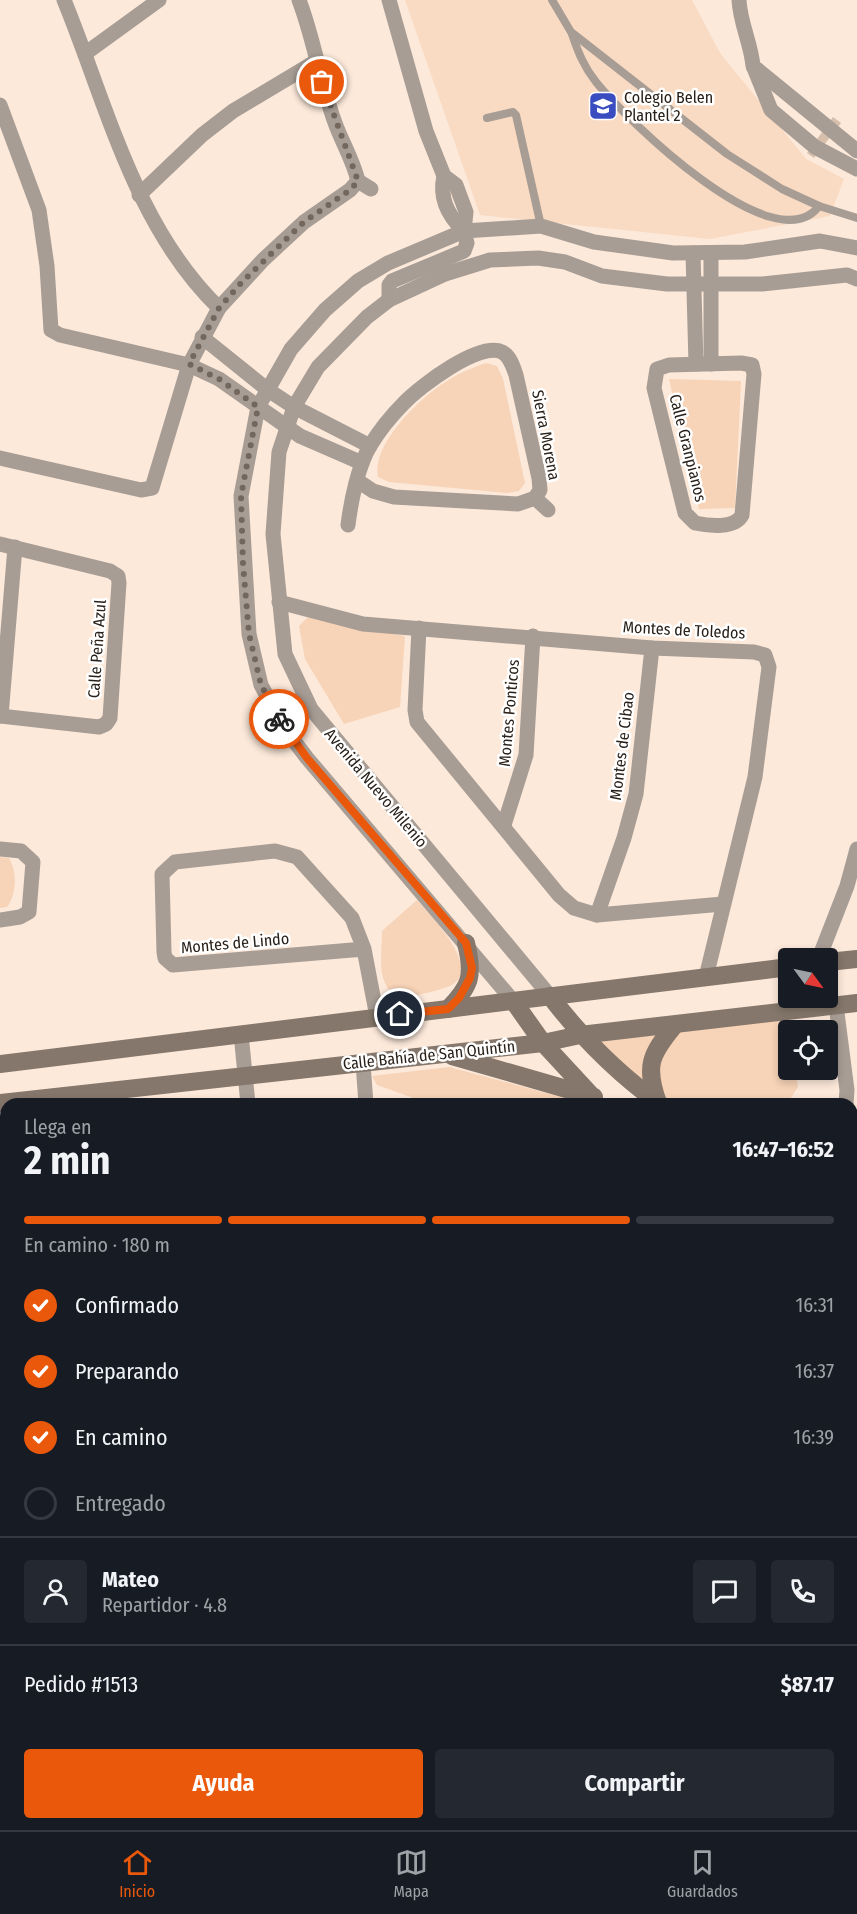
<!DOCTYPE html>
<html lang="es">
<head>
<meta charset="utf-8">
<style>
	:root { --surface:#171b24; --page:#242831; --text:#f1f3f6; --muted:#9ea1a6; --line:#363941; --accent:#ea580c }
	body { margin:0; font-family:"Fira Sans Condensed",sans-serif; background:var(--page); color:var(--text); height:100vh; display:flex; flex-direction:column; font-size:22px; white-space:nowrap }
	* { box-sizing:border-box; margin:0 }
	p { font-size:20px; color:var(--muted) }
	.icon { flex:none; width:33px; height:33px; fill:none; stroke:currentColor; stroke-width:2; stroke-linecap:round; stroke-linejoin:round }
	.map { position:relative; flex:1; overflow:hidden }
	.panel { position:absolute; left:0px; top:1098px; width:858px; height:732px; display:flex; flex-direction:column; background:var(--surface); border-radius:18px 18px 0 0; box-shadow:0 3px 9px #0003 }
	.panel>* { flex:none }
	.needle { width:39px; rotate:123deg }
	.tools { position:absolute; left:778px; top:948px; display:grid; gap:12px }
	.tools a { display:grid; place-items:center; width:60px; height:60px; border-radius:6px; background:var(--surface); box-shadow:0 3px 9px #0003; font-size:30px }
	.pin { position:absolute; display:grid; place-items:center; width:51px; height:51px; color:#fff; margin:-26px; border:3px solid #fff; border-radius:50%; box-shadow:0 2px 6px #0007 }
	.courier { position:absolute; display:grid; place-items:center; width:60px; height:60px; margin:-30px; border:4px solid #ea580c; border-radius:50%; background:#fff; color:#222; box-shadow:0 2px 8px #0007 }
	.summary em { font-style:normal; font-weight:700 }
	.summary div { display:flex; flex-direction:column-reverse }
	.summary { display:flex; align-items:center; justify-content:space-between; height:102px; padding:0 24px }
	h1 { font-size:39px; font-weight:700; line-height:45px }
	.bar { display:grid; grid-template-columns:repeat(4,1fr); gap:9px 6px; align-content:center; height:72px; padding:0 24px }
	.bar i { height:8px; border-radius:4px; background:var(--line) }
	.bar .on { background:var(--accent) }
	.bar p { grid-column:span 4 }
	.line { display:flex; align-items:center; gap:15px; padding:0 24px; border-top:2px solid var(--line) }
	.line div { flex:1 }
	.round { display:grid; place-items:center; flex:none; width:63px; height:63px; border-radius:6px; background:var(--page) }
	ol { padding:0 24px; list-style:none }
	li { display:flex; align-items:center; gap:18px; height:66px }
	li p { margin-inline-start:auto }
	li .icon { padding:6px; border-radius:50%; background:var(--accent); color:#fff; stroke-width:4 }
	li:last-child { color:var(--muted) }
	li i { width:33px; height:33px; border:3px solid var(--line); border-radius:50% }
	.action { display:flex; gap:12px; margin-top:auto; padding:12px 24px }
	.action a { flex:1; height:69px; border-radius:6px; background:var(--accent); color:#fff; font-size:24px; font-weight:700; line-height:69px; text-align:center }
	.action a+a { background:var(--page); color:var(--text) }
	.menu { display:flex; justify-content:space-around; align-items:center; height:84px; border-top:2px solid var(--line); background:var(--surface); font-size:16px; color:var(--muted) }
	.menu a { display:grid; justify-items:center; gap:3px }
	.menu .on { color:var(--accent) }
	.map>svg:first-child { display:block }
	.built { fill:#f9dac2 }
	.green { fill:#f7d3b7 }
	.building { fill:#d6bfac }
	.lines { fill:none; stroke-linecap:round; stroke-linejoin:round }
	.lane { stroke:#a79d95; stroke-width:8 }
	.street { stroke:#a79d95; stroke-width:15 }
	.secondary { stroke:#85776b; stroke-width:18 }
	.done { stroke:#72665d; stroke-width:6; stroke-dasharray:0 10.8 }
	.route { stroke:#ea580c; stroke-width:8 }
	.labels { text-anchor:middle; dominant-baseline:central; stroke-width:5; stroke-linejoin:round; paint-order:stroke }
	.poi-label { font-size:16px; fill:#282019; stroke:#fff; text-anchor:start }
	.street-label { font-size:16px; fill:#282019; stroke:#fff }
</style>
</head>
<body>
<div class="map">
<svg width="857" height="1830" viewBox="0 0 857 1830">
	<rect width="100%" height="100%" fill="#fce9da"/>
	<polygon class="built" points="405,0 692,0 720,53 806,159 844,179 830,216 710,239 480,215"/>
	<g class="green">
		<path d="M486,363L497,366L503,379L525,483L519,491L507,493L389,482L378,477C371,445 419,399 444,383C457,374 471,368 486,363Z"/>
		<polygon points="669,379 741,381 735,508 699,509"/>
		<polygon points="308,617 405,636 400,707 344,724 305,659 299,626"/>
		<path d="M0,857L9,858C17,871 17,894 7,907L0,908Z"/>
		<path d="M417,900C429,914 485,970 450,986C435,992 415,995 399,999C375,984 382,956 382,931Z"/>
		<polygon points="785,1011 789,1035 789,1070 795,1070 798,1087 787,1104 658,1104 587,1034"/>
		<polygon points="449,1067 576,1101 581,1104 430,1104 377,1085 372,1076"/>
		<polygon points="6,1665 6,1716 0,1709 0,1670"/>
		<polygon points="63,1824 96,1824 101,1830 56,1830"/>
		<polygon points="551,1824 642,1824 644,1830 544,1830"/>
	</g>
	<polygon class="building" points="833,117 841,123 814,158 807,153"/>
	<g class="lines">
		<g class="lane">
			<polyline points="552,0 571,32 727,154 782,189 819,206 857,218"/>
			<path d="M572,34C578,52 584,67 596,82C626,119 775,265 819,206"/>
			<polyline points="487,118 513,112 516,115 541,226"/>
		</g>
		<g class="street">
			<path d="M64,0C107,105 135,227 219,308"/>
			<path d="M299,0C314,39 320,81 334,120C341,141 353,159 358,181"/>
			<path d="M739,0C740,23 751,43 753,66L857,151"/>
			<polyline points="86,53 159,0"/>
			<polyline points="754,68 771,110 815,147 857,169"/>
			<polyline points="0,105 39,210 47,266 51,330 60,335 189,365 219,379 300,436 362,463"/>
			<path d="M444,176C439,198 448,216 464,231"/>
			<polyline points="358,181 371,189"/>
			<polyline points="139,195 202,135 233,111 315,62"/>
			<polyline points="693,253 696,364"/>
			<polyline points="389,300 389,285 392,281 464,251 467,243 464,231 466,212 456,185 444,176 426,131 389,0"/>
			<polyline points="202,337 268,390 294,407 370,446"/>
			<path d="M741,363L752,365L754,374L742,515C735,529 709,526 695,523L685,513L654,388L657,369L669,365Z"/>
			<polyline points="711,364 711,254"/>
			<polyline points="0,458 141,490 152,488 189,365 219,308 263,260 304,222 350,190 358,181"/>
			<polyline points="535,498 548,510"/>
			<path d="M348,525C351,501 358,466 370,446C379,431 392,415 404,403C420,386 480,341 502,352C510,356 513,366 516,375L539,478L540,490L535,498L518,504L394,497L373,491L358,481"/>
			<polyline points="0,544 110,571 118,576 119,583 110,718 106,724 99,727 0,716"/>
			<polyline points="279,602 363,624 652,648 754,652 765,655 769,667 755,777 706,977"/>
			<polyline points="419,628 415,710 417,722 559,895 574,908 597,915 723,904"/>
			<polyline points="1,716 15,547"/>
			<polyline points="504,825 526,755 533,636"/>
			<polyline points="0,849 21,851 33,862 29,912 20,917 0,920"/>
			<polyline points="597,915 624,838 636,794 652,648"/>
			<polyline points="364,949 173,965 165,958 164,952 162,874 175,862 275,851 297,857 352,918 364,949 377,1017"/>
			<polyline points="819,958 847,886 857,849"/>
			<polyline points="550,996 311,709 285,654 273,534 279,452 294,407 318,367 367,317 389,300 445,274 490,260 538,258 565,262 602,276 667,284 762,284 847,275 857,279"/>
			<polyline points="514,1002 307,758 285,729 261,685 249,634 241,496 258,407 291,349 325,310 358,281 388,263 464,231 541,226 594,242 673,253 745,252 820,241 857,248"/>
			<polyline points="836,1005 847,1090 846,1104"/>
			<polyline points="241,1034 248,1104"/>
			<polyline points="363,1063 366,1104"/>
			<polyline points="0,1183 6,1182"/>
			<polyline points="0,1299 6,1294"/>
			<polyline points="852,1358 857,1355"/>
			<polyline points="0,1455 6,1450"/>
			<polyline points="852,1486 857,1483"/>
			<polyline points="0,1594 6,1589"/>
			<polyline points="852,1613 857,1610"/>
			<polyline points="852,1737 857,1734"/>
			<polyline points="653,1824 656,1830"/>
			<polyline points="771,1824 773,1830"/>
			<polyline points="41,1830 48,1824"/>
			<polyline points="212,1830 219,1824"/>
			<polyline points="370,1830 377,1824"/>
			<polyline points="534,1830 541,1824"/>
		</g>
		<g class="secondary">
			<polyline points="828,962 857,959"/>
			<path d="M550,996C582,1038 617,1073 660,1104"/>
			<polyline points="514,1002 543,1043 593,1097"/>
			<path d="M448,1009C471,986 474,975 466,943"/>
			<polyline points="452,1056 594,1097"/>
			<polyline points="0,1064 789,967"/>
			<polyline points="0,1103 543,1043 580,1035 857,1003"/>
			<path d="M658,1103C645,1066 650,1055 674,1026"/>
			<polyline points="852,1225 857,1228"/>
			<polyline points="852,1264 857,1268"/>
		</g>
	</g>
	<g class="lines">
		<polyline class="done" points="279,719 261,685 249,634 243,564 241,496 258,407 219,379 189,364 219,308 242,282 304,222 350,190 358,181 322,82"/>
		<polyline class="route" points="279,719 307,758 466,943 472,968 470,978 459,998 448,1009 400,1014"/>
	</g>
	<defs>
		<g id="school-square" transform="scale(1.5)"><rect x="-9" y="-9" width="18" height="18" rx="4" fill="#3a4dc0" stroke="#fff"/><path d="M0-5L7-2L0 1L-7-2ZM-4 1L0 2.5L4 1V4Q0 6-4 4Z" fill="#fff"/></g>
	</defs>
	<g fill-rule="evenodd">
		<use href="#school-square" x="603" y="106"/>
	</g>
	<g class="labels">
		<g class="poi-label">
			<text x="624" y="97">Colegio Belen<tspan x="624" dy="18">Plantel 2</tspan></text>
		</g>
		<g class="street-label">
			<text transform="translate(546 435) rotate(79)">Sierra Morena</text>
			<text transform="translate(688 448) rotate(76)">Calle Granpianos</text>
			<text transform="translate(684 630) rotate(3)">Montes de Toledos</text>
			<text transform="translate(97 649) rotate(-86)">Calle Peña Azul</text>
			<text transform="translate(509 713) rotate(-85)">Montes Ponticos</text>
			<text transform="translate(622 746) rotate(-83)">Montes de Cibao</text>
			<text transform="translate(376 788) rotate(50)">Avenida Nuevo Milenio</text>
			<text transform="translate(235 943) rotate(-5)">Montes de Lindo</text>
			<text transform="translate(429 1055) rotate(-6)">Calle Bahía de San Quintín</text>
		</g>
	</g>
</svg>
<div class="tools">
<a><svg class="needle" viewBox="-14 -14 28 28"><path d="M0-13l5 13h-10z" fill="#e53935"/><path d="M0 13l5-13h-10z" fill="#9ea1a6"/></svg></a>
<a><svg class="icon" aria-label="locate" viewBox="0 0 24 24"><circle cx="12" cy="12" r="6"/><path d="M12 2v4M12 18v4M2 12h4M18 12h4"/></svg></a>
</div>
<div class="pin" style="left:322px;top:82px;background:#ea580c"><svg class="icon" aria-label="bag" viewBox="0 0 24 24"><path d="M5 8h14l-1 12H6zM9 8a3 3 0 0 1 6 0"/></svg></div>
<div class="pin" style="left:400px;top:1014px;background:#1f2937"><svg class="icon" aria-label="home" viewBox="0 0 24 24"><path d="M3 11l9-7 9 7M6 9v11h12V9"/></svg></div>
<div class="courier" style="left:279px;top:719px"><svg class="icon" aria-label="bike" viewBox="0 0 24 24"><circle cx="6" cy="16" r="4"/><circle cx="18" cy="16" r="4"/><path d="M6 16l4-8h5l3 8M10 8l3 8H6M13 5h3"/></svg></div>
<section class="panel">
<div class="summary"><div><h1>2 min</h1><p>Llega en</p></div><em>16:47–16:52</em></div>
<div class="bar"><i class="on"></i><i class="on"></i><i class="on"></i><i></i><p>En camino · 180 m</p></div>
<ol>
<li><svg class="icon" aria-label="check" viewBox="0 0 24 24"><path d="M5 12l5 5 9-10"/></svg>Confirmado<p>16:31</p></li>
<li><svg class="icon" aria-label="check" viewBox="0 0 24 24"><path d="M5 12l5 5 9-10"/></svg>Preparando<p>16:37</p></li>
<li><svg class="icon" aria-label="check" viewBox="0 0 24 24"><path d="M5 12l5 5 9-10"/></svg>En camino<p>16:39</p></li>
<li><i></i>Entregado</li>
</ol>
<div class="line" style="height:108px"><a class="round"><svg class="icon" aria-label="person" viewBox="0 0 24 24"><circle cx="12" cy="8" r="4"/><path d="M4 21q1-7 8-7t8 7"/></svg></a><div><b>Mateo</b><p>Repartidor · 4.8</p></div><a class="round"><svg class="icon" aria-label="chat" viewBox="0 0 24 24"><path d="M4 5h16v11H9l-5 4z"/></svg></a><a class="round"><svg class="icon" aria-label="phone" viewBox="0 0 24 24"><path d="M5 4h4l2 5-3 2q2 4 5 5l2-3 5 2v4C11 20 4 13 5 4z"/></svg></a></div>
<div class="line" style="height:78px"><div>Pedido #1513</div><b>$87.17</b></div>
<div class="action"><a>Ayuda</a><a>Compartir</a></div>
</section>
</div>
<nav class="menu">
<a class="on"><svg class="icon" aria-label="home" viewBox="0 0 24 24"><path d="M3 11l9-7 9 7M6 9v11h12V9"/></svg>Inicio</a>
<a><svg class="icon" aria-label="map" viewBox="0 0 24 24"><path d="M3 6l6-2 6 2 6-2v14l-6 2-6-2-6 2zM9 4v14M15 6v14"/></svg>Mapa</a>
<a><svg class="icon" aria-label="saved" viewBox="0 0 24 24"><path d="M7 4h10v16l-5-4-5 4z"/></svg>Guardados</a>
</nav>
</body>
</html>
